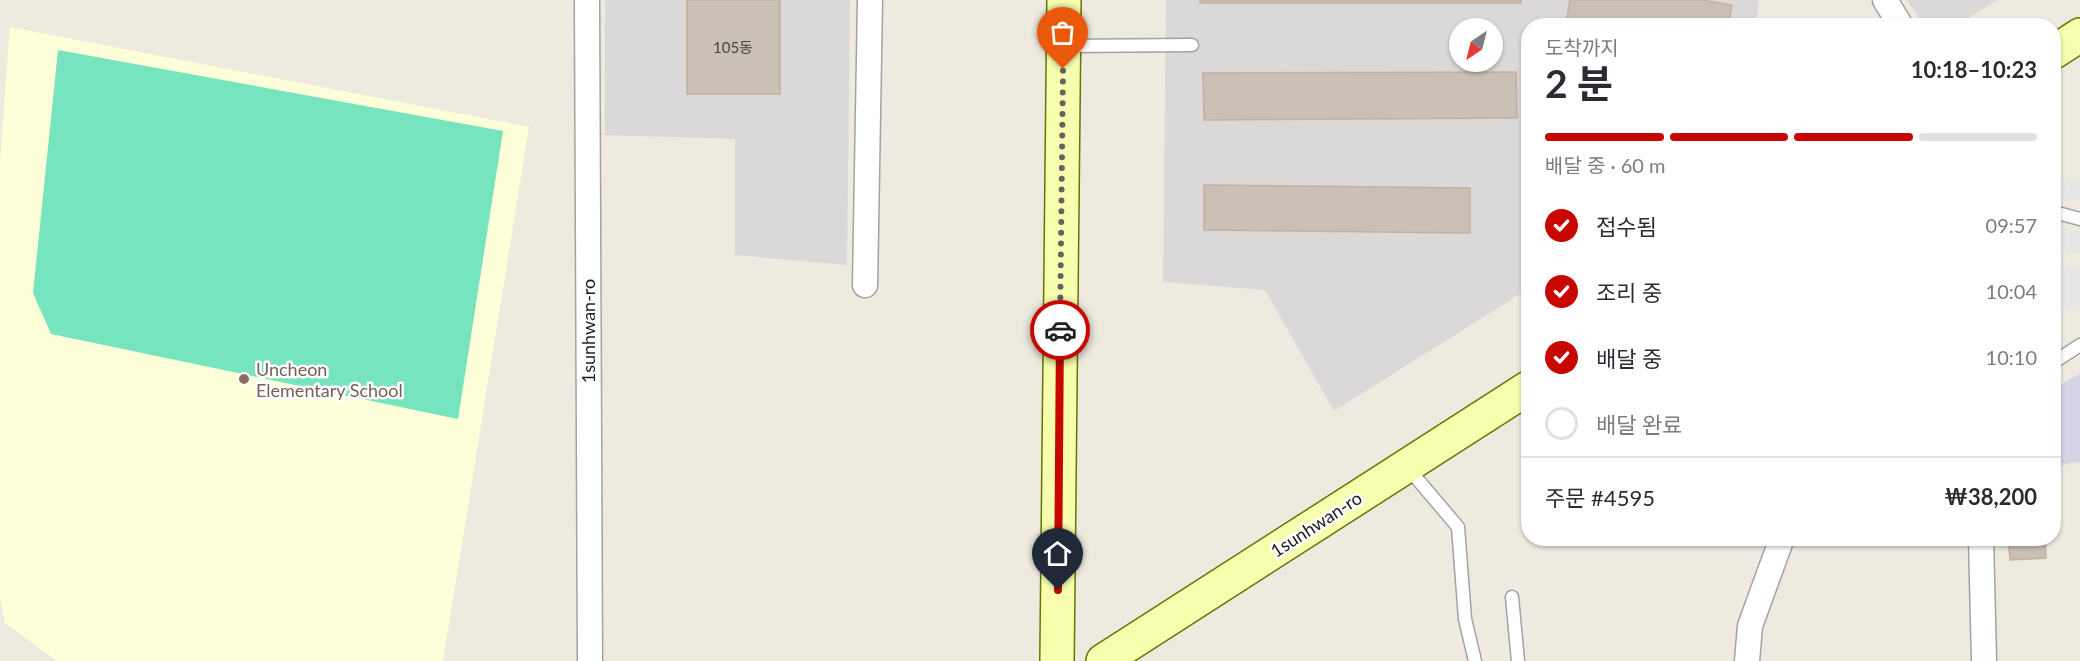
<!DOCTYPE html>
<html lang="ko">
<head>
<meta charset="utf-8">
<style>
	:root { --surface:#fff; --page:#f2f2f3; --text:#2b2b33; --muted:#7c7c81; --line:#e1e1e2; --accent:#c70700 }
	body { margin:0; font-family:Lato,"Noto Sans KR",sans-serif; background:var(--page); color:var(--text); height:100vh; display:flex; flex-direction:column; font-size:22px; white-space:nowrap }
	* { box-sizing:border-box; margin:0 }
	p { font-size:20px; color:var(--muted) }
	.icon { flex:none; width:33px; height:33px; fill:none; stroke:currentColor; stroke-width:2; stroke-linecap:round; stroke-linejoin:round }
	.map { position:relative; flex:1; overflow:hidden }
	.side { position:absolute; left:1521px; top:18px; width:540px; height:528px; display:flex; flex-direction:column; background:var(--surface); border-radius:24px; box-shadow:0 2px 4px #0004 }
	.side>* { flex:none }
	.needle { width:39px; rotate:215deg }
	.fabs { position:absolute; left:1449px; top:18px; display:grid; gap:12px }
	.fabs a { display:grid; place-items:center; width:54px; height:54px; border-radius:50%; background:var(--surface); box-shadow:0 2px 4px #0004; font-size:30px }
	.pin { position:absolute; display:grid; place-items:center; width:51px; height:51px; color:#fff; margin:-62px -26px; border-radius:50% 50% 50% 0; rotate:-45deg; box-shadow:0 0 6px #0007 }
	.pin .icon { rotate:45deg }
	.courier { position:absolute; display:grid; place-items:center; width:60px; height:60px; margin:-30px; border:4px solid #c70700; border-radius:50%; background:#fff; color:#222; box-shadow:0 2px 8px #0007 }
	.overview em { font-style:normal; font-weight:700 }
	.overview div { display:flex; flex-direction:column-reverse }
	.overview { display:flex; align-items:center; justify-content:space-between; height:102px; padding:0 24px }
	h1 { font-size:39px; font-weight:700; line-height:45px }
	.bar { display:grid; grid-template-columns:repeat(4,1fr); gap:9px 6px; align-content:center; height:72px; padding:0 24px }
	.bar i { height:8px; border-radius:4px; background:var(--line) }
	.bar .selected { background:var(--accent) }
	.bar p { grid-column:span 4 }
	.line { display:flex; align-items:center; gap:15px; padding:0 24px; border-top:2px solid var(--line) }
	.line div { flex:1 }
	ol { padding:0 24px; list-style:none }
	li { display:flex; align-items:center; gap:18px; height:66px }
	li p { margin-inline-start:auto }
	li .icon { padding:6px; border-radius:50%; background:var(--accent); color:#fff; stroke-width:4 }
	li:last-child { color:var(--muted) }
	li i { width:33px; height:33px; border:3px solid var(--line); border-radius:50% }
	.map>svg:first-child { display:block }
	.residential { fill:#dad8d8; fill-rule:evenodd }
	.education { fill:#feffd8 }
	.pitch { fill:#76e4be }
	.parking { fill:#e7e7e7 }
	.plaza { fill:#d5d4e4 }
	.building { fill:#cac0b6; stroke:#c1b0a1; stroke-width:1.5 }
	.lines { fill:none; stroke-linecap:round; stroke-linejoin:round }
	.lane-casing { stroke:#a2a2a2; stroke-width:15 }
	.street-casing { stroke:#a2a2a2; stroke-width:27 }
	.secondary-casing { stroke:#647500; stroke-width:36 }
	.lane { stroke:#fff; stroke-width:12 }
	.street { stroke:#fff; stroke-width:24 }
	.secondary { stroke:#f7feae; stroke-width:33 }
	.done { stroke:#656360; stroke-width:6; stroke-dasharray:0 10.8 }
	.route { stroke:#c70700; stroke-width:8 }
	.education-dot { fill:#8d6e63; stroke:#fff; stroke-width:2 }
	.labels { text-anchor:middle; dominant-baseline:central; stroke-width:5; stroke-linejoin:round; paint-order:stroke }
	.number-label { font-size:15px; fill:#474442 }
	.street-label { font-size:18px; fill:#1b1b1b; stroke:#fff }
	.education-label { font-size:18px; fill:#785e54; stroke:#fff; text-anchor:start }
</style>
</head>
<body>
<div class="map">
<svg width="2080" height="661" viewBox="0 0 2080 661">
	<rect width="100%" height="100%" fill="#eeeae0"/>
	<g class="residential">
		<polygon points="605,0 850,0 847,265 735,255 735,139 605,135"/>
		<path d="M1166,0H1759L1756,25L1528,26V289L1334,411L1265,290L1163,282ZM1460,28H1492V62H1460Z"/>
		<polygon points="1907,0 1997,0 1957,25 1924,26"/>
	</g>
	<polygon class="education" points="10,27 529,127 443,661 57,661 5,623 0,596 0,163"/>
	<polygon class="pitch" points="58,50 503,131 458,419 51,334 33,293"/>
	<g class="parking">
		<polygon points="2054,176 2080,182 2080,202 2054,196"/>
		<polygon points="2054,225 2080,231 2080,254 2054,249"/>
		<polygon points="2054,264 2080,269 2080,311 2054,307"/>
	</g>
	<polygon class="plaza" points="2080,374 2080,462 2068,463 2054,469 2054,388"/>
	<g class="building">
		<rect x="687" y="0" width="93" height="94"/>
		<rect x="1200" y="0" width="321" height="3"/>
		<polygon points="1570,0 1702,0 1732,5 1728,26 1576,26 1566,24"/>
		<polygon points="1516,72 1517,118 1204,120 1203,73"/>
		<polygon points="1204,185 1470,188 1470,233 1204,230"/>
		<polygon points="2008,538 2045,538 2046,558 2010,560"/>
	</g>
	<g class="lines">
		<g class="lane-casing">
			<g id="lane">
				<polyline points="1064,46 1192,45"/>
				<polyline points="2054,212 2080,219"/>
				<polyline points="2054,362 2080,345"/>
				<polyline points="1407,467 1458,527 1465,619 1475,661"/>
				<polyline points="1512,597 1518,661"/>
			</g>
		</g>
		<g class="street-casing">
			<g id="street">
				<polyline points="587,0 590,661"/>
				<polyline points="1885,0 1901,26"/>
				<polyline points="865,285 870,0"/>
				<polyline points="1981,538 1984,661"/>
				<polyline points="1747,661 1750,626 1782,538"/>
			</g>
		</g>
		<g class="secondary-casing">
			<g id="secondary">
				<polyline points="2054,52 2080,35"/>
				<polyline points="1057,661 1064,0"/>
				<polyline points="1103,661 1528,388"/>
			</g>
		</g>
		<use href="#lane" class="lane"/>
		<use href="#street" class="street"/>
		<use href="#secondary" class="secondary"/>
	</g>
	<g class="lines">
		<polyline class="done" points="1060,330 1063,69"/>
		<polyline class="route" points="1058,590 1060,330"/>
	</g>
	<circle class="education-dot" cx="244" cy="379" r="6"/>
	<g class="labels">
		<g class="number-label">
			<text x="733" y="47">105동</text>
		</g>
		<g class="street-label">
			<text transform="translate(588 331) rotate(-90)">1sunhwan-ro</text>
			<text transform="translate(1316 524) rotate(-33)">1sunhwan-ro</text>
		</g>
		<g class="education-label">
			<text x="256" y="369">Uncheon<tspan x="256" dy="21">Elementary School</tspan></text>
		</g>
	</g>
</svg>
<div class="fabs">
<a><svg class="needle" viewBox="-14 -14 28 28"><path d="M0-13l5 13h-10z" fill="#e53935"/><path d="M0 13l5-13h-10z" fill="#7c7c81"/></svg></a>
</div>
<div class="pin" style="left:1063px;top:69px;background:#ea580c"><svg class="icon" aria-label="bag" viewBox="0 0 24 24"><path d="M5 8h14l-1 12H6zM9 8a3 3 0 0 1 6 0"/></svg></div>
<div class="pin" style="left:1058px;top:590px;background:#1f2937"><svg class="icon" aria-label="home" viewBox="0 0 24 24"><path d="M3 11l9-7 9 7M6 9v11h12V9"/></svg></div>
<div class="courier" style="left:1060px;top:330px"><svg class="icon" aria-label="car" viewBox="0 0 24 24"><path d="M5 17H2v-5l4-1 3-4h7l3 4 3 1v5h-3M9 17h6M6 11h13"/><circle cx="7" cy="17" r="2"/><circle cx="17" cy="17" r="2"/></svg></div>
<section class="side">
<div class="overview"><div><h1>2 분</h1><p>도착까지</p></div><em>10:18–10:23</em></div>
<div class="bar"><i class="selected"></i><i class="selected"></i><i class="selected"></i><i></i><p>배달 중 · 60 m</p></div>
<ol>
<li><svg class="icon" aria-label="check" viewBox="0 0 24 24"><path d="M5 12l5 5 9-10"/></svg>접수됨<p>09:57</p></li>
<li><svg class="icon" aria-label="check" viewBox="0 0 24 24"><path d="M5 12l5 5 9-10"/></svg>조리 중<p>10:04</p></li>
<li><svg class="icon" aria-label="check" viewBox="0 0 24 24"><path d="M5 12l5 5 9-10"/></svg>배달 중<p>10:10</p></li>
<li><i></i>배달 완료</li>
</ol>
<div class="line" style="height:78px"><div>주문 #4595</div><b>₩38,200</b></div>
</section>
</div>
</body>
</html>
